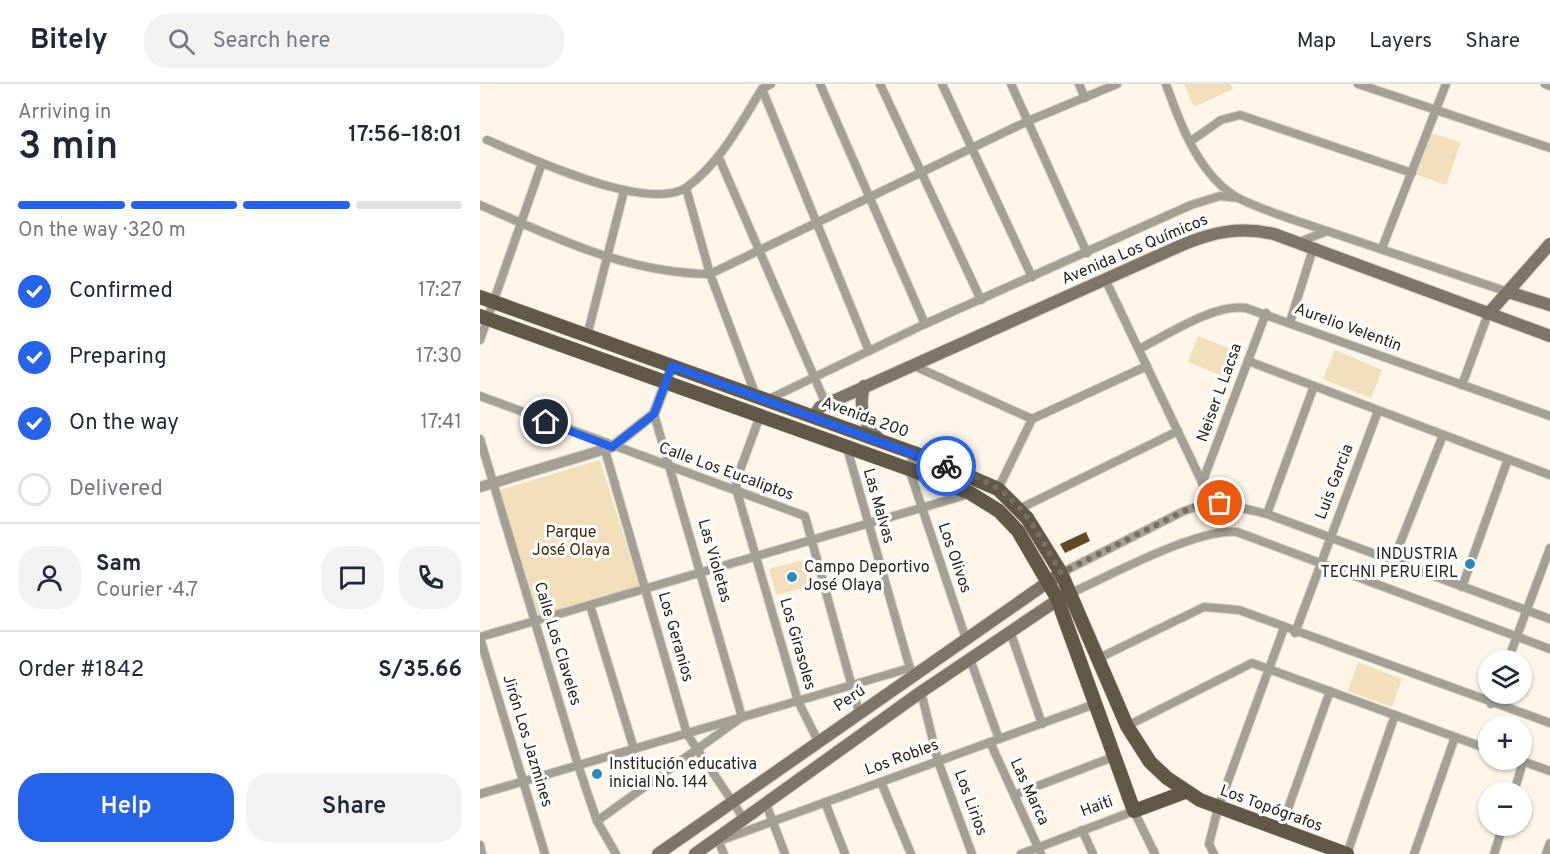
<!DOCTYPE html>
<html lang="en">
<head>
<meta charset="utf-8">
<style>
	:root { --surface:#fff; --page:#f2f2f3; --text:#1f2937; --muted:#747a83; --line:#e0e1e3; --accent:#2563eb }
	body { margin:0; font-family:Overpass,sans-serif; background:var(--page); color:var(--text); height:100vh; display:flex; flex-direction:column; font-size:22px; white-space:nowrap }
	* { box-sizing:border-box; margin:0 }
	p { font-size:20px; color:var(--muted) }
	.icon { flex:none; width:33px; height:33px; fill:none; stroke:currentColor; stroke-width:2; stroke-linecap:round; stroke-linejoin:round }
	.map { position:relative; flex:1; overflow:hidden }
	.panel { display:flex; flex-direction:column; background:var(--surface); width:480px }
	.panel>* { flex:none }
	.controls { position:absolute; left:998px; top:566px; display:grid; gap:12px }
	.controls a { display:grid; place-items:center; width:54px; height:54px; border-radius:50%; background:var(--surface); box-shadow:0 2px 4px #0004; font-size:30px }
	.pin { position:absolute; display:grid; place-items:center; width:51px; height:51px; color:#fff; margin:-26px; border:3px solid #fff; border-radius:50%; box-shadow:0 2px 6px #0007 }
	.courier { position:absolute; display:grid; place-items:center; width:60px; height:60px; margin:-30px; border:4px solid #2563eb; border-radius:50%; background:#fff; color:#222; box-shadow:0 2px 8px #0007 }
	.head em { font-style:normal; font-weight:600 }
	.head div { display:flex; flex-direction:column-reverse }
	.head { display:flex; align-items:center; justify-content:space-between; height:102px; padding:0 18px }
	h1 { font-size:39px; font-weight:600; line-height:45px }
	.bar { display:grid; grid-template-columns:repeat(4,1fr); gap:9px 6px; align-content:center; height:72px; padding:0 18px }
	.bar i { height:8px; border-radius:4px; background:var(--line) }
	.bar .on { background:var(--accent) }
	.bar p { grid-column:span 4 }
	.line { display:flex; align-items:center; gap:15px; padding:0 18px; border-top:2px solid var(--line) }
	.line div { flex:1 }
	.round { display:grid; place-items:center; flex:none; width:63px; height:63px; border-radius:24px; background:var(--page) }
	ol { padding:0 18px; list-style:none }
	li { display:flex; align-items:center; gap:18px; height:66px }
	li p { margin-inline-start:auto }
	li .icon { padding:6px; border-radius:50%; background:var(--accent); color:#fff; stroke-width:4 }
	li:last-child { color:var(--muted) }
	li i { width:33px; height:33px; border:3px solid var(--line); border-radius:50% }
	.action { display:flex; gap:12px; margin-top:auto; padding:12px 18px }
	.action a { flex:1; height:69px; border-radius:24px; background:var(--accent); color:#fff; font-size:24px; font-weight:600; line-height:69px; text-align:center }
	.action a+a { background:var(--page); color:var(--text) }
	header { display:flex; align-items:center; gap:36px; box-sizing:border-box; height:84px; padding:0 30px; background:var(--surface); border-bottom:2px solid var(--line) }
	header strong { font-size:28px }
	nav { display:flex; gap:33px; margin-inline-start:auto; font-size:21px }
	.search { width:420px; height:54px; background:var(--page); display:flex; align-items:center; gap:15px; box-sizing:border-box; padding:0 21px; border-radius:24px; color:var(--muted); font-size:22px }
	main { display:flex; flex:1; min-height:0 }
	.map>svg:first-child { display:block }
	.green { fill:#f2deba }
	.building { fill:#5f4a21 }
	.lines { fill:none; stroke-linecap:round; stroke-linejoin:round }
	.minor-casing { stroke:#d7d0c2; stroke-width:10 }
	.tertiary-casing { stroke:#d7d0c2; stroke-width:12 }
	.secondary-casing { stroke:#d7d0c2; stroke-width:14 }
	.primary-casing { stroke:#d7d0c2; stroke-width:15 }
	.minor { stroke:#a49f95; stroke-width:8 }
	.tertiary { stroke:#a49f95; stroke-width:10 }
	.secondary { stroke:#7d7567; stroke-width:12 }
	.primary { stroke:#615847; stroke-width:14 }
	.done { stroke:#746e63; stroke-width:6; stroke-dasharray:0 10.8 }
	.route { stroke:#2563eb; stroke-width:8 }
	.poi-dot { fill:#2a8ab5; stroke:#fff; stroke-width:2 }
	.labels { text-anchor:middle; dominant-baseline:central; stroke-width:6; stroke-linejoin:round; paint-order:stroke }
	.street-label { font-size:16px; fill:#2a251c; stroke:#fff }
	.park-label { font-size:16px; fill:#402e09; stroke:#fff }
	.poi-label { font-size:16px; fill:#2a251c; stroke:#fff; text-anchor:start }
</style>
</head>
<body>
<header>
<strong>Bitely</strong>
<div class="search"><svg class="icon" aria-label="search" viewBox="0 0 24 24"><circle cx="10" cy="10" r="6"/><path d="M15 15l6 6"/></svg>Search here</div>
<nav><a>Map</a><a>Layers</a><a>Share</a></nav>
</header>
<main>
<section class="panel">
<div class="head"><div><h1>3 min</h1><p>Arriving in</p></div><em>17:56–18:01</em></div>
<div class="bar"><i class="on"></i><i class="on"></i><i class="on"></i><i></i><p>On the way · 320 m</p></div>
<ol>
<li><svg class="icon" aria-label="check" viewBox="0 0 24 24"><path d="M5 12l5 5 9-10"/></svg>Confirmed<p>17:27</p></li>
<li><svg class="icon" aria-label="check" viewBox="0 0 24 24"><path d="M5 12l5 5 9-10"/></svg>Preparing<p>17:30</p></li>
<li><svg class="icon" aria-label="check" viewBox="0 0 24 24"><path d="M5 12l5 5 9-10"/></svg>On the way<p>17:41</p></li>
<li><i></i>Delivered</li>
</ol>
<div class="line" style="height:108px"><a class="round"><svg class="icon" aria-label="person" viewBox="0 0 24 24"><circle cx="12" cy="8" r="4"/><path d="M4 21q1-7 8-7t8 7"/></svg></a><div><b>Sam</b><p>Courier · 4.7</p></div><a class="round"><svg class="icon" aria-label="chat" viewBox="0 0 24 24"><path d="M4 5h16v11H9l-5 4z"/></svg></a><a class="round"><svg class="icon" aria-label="phone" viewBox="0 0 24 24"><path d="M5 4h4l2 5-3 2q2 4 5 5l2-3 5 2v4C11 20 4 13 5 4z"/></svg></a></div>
<div class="line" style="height:78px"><div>Order #1842</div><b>S/35.66</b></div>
<div class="action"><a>Help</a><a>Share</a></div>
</section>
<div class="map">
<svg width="1070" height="770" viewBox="0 0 1070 770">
	<rect width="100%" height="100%" fill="#fdf5e7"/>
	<g class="green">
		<polygon points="704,0 750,0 753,5 714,23"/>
		<polygon points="950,49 981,58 966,101 935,90"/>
		<polygon points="718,252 758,268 747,294 708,278"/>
		<polygon points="855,266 902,286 891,314 843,295"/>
		<polygon points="120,376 160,503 59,533 20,406"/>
		<polygon points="328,475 335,501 296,511 289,485"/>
		<polygon points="878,578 922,595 912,623 868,607"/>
	</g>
	<polygon class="building" points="606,448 610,457 585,469 580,460"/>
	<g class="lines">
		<g class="minor-casing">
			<g id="minor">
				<polyline points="340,0 445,240"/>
				<polyline points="400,0 501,216"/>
				<polyline points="462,0 552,193"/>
				<polyline points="531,0 607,169"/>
				<polyline points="599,0 605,14"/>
				<path d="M686,0C700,40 720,94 760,115C787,128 818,137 847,147"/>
				<polyline points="878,0 1070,64"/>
				<polyline points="1065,0 1070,2"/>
				<polyline points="282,5 389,267"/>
				<path d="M7,56C48,73 168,130 207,103C241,78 260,40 282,5L291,0"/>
				<polyline points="711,57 741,36 760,31 932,89"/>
				<polyline points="239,74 346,320"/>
				<polyline points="206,104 230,190 276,312"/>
				<path d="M0,121C76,154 146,189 230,190L548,37L637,0"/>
				<polyline points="817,159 847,147 1028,208"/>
				<polyline points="902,164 966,0"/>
				<polyline points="625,195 732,419"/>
				<polyline points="810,238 833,165"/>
				<polyline points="107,252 144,107"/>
				<polyline points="0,256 62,79"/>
				<path d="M659,265C687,251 735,219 766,224L1070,332"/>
				<polyline points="768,277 1070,391"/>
				<polyline points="432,281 552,335"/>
				<polyline points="982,301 1008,230"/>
				<polyline points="0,312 325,432 379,628"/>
				<polyline points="287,316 445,240 711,121 740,112 758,114"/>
				<polyline points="280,332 256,397 257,408 318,617 338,657"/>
				<polyline points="0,355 98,681 117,737 136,770"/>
				<polyline points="367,364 431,588"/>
				<polyline points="125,366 207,650 264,735"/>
				<polyline points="434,369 429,385 486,555"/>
				<polyline points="722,399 786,229"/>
				<polyline points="518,405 552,335 667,282"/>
				<polyline points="539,425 698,347"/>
				<polyline points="787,430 834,302"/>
				<polyline points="913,477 963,351"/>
				<path d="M581,489L704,427C735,414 755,423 787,430L1070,535"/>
				<polyline points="982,503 1028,375"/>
				<path d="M591,509C631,491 717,444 757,448L1070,565"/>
				<polyline points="110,521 154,665"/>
				<polyline points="530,547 562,640"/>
				<polyline points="815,549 898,327"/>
				<polyline points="0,553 489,410"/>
				<polyline points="0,554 65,770"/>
				<polyline points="490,575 519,655"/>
				<polyline points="617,575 724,523 759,526 1070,639"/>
				<polyline points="1028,576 1070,464"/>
				<polyline points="441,608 458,677 492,770"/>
				<polyline points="1011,620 1015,609"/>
				<polyline points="647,642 772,579 1008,665"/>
				<polyline points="510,658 561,770"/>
				<polyline points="1036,675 1070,687"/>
				<polyline points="401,698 431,770"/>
				<polyline points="1034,708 1043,678"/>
				<polyline points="0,710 430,584"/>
				<polyline points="534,711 633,673"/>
				<polyline points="345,718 365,770"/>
				<polyline points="286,720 305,770"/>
				<polyline points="117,737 262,633 174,330"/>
				<polyline points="602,746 613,770"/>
				<polyline points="800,747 850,607"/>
				<polyline points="237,754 244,770"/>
				<polyline points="239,757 615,620"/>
				<polyline points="0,761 2,770"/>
				<polyline points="541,770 654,727 675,770"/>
				<polyline points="734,770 729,760 738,724 804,544"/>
				<polyline points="867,770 915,631"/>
				<polyline points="934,770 975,653"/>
				<polyline points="1014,770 1023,741"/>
				<polyline points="1066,770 1070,759"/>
			</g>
		</g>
		<g class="tertiary-casing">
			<polyline id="tertiary" points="0,403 132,363 174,330 192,282"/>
		</g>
		<g class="secondary-casing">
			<g id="secondary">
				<polyline points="1028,208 1070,221"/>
				<polyline points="1008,230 1070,160"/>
				<path d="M384,302C378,325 384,341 401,357"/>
				<path d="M334,332L340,323L702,161C733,148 761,142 794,150L1070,252"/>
				<polyline points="178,770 581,489"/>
				<polyline points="215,770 441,608 585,511"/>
			</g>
		</g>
		<g class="primary-casing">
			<g id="primary">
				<polyline points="0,213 434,369 518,405 547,434 581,489 647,642 670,678 687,694 720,716 867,770"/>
				<polyline points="0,232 429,385 490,409 519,427 538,447 577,514 654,727 705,708"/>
			</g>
		</g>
		<use href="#minor" class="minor"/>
		<use href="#tertiary" class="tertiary"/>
		<use href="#secondary" class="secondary"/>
		<use href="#primary" class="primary"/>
	</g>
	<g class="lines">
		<path class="done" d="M466,382C483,389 501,394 517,404C547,423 564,460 581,489L704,427L718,421L740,419"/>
		<polyline class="route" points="66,338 132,363 174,330 192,282 466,382"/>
	</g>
	<g class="poi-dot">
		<circle cx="990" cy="480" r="6"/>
		<circle cx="312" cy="493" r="6"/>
		<circle cx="117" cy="690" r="6"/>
	</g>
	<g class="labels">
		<g class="street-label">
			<text transform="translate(655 166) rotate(-23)">Avenida Los Químicos</text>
			<text transform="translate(868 244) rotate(20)">Aurelio Velentin</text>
			<text transform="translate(740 309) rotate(-70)">Neiser L Lacsa</text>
			<text transform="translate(385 334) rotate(20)">Avenida 200</text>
			<text transform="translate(246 388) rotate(20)">Calle Los Eucaliptos</text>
			<text transform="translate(855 398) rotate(-69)">Luis Garcia</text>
			<text transform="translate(398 422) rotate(74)">Las Malvas</text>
			<text transform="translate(474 474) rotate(71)">Los Olivos</text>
			<text transform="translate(234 477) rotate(74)">Las Violetas</text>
			<text transform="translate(195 553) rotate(74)">Los Geranios</text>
			<text transform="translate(77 560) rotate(73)">Calle Los Claveles</text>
			<text transform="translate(317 560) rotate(74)">Los Girasoles</text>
			<text transform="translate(370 615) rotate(-34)">Perú</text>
			<text transform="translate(47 657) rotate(73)">Jirón Los Jazmines</text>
			<text transform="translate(422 674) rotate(-20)">Los Robles</text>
			<text transform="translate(549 708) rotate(65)">Las Marca</text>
			<text transform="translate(490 719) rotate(70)">Los Lirios</text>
			<text transform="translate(617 723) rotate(-20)">Haiti</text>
			<text transform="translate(791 725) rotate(20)">Los Topógrafos</text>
		</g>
		<g class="park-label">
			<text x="91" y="449">Parque<tspan x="91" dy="18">José Olaya</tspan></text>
		</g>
		<g class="poi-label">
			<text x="978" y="471" text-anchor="end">INDUSTRIA<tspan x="978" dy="18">TECHNI PERU EIRL</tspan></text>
			<text x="324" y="484">Campo Deportivo<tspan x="324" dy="18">José Olaya</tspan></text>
			<text x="129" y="681">Institución educativa<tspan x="129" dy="18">inicial No. 144</tspan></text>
		</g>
	</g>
</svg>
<div class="controls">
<a><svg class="icon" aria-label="layers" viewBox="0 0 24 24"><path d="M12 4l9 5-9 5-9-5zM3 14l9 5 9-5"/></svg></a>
<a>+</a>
<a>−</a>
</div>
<div class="pin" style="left:740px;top:419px;background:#ea580c"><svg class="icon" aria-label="bag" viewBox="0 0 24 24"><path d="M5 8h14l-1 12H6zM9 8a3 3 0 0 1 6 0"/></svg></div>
<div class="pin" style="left:66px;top:338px;background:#1f2937"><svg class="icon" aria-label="home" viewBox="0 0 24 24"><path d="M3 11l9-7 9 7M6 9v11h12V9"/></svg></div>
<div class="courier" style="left:466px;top:382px"><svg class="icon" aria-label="bike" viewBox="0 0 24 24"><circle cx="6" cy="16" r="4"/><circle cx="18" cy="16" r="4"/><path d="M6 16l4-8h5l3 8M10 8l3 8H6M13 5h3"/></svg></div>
</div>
</main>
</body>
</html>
